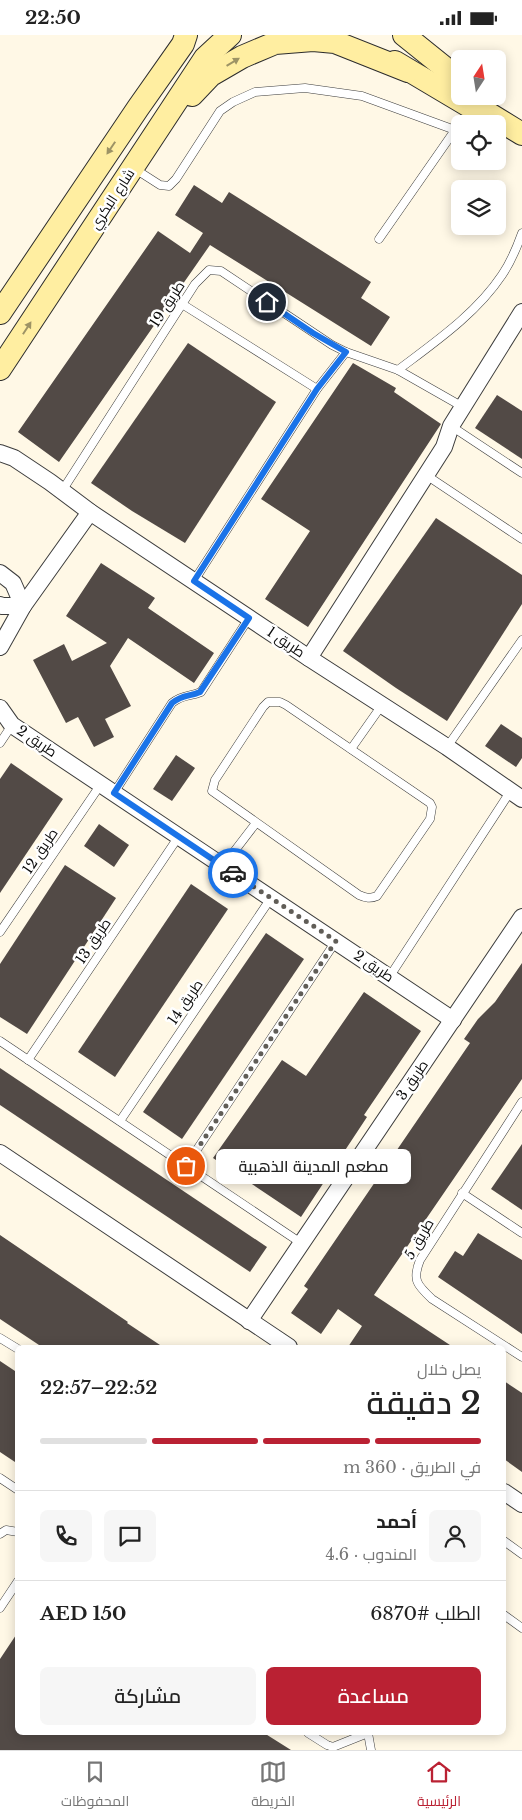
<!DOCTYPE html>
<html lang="ar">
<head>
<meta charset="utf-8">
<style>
	:root { --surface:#fff; --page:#f6f6f6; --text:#222; --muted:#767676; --line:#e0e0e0; --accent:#ba2133 }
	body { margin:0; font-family:"Libre Baskerville",Cairo,serif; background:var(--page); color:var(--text); direction:rtl; height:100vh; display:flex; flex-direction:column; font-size:19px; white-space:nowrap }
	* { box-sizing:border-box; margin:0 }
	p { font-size:16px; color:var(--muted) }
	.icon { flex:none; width:28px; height:28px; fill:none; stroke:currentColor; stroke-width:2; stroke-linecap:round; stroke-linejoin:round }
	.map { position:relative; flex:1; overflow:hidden; direction:ltr }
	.drawer { position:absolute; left:15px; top:1310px; width:491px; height:390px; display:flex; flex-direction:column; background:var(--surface); border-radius:8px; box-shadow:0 2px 12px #0003; direction:rtl }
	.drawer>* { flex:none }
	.needle { width:32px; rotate:12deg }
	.buttons { position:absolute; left:451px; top:15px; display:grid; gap:10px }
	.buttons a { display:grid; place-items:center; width:55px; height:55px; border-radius:8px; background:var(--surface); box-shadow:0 2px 12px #0003; font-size:25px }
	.pin { position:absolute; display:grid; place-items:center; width:42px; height:42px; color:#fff; margin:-21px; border:2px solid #fff; border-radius:50%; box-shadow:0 1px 5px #0007 }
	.courier { position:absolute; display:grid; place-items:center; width:50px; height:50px; margin:-25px; border:4px solid #1a73e8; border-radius:50%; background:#fff; color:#222; box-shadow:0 1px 6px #0007 }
	.bubble { position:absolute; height:35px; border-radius:8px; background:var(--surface); box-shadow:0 2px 12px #0003; font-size:16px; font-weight:600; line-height:35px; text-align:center; direction:rtl }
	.head em { font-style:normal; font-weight:600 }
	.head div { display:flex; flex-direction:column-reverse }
	.head { display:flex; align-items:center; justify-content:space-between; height:85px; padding:0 25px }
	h1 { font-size:32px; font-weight:600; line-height:38px }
	.bar { display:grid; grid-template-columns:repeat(4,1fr); gap:8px 5px; align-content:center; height:60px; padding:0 25px }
	.bar i { height:6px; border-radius:4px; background:var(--line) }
	.bar .on { background:var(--accent) }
	.bar p { grid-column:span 4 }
	.line { display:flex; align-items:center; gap:12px; padding:0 25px; border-top:1px solid var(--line) }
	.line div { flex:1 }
	.round { display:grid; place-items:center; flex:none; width:52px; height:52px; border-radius:8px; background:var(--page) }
	.primary-button { display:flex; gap:10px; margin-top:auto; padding:10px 25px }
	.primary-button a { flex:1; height:58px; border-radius:8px; background:var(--accent); color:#fff; font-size:20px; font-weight:600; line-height:58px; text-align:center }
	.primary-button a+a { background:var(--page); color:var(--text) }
	.status { display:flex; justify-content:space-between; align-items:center; height:35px; padding:0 25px; background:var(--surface); direction:ltr }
	.status svg { height:14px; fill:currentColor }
	.tabs { display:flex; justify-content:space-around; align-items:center; height:70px; border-top:1px solid var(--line); background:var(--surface); font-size:14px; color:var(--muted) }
	.tabs a { display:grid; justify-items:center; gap:2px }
	.tabs .on { color:var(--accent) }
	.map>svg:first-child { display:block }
	.building { fill:#524a46 }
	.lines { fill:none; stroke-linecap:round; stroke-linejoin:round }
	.lane-casing { stroke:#3d3d3d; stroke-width:9 }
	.street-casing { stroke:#3d3d3d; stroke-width:18 }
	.secondary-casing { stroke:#2c2c2c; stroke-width:24 }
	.lane { stroke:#fff; stroke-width:8 }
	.street { stroke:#fff; stroke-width:16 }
	.secondary { stroke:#ffeea1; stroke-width:22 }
	.oneway { fill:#9d9365 }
	.done { stroke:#605d57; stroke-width:5; stroke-dasharray:0 9 }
	.route { stroke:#1a73e8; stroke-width:6 }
	.labels { text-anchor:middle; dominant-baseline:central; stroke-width:5; stroke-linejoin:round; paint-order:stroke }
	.street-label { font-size:14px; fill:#0a0a0a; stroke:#fff }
</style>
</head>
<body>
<div class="status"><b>22:50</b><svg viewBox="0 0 49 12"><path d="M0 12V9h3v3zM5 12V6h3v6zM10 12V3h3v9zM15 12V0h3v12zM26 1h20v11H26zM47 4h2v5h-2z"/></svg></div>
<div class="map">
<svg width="522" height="1715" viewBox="0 0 522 1715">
	<rect width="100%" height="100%" fill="#fff8e6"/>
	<g class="building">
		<polygon points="194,150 222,168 229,157 371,247 361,263 390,282 371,311 210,210 59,427 18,397 158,196 190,218 203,198 175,180"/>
		<polygon points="188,308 276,367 185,508 132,476 91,448"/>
		<polygon points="353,328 396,353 394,357 441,389 308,592 265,564 310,496 261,464"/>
		<polygon points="497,360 522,376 522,424 475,393"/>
		<polygon points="436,483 522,540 522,569 447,686 396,653 343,616"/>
		<polygon points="101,528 155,563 148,573 214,618 194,648 128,603 110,631 131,671 105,684 114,702 94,712 78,682 66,688 33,625 64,609 72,626 107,608 66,581"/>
		<polygon points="501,689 522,703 522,723 516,732 485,711"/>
		<polygon points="176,720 195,733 172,766 153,754"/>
		<polygon points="11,728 63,764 0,858 0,744"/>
		<polygon points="99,789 129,810 114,832 84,811"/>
		<polygon points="65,830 116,863 27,999 0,982 0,929"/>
		<polygon points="191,849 228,874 115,1042 78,1017"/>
		<polygon points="266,898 304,924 182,1104 143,1077"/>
		<polygon points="522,928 522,1044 374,1260 453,1312 348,1312 362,1291 338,1274 321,1299 291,1278 308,1254 304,1251 470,1008 464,1004 478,984 495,967"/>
		<polygon points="364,957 421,996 364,1080 367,1082 301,1182 213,1123 282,1025 306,1041"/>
		<polygon points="0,1033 267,1212 250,1237 0,1070"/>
		<polygon points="522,1109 522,1175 491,1154"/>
		<polygon points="478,1198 522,1225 522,1299 438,1242 455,1216 463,1221"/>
		<polygon points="0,1200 128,1287 127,1288 163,1312 42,1312 0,1284"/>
		<polygon points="0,1326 18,1338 18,1429 0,1417"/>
		<polygon points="504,1346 522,1358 522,1437 504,1424"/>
		<polygon points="18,1597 18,1698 264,1698 291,1715 0,1715 0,1624"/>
	</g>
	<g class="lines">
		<g class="lane-casing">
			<g id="lane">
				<polyline points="463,89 480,77"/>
				<polyline points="135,134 160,150 169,151 176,144 220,76 233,67 255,57 305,53 362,61 455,95"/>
				<polyline points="379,204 455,95 460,91"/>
				<polyline points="182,269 317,354"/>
				<path d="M398,335C435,307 476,279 502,240C511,227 517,212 522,198"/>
				<polyline points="451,391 522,438"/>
				<polyline points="426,440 522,504"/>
				<polyline points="62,456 195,249 209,235 221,236 332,310 346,317 398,335 463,372"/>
				<polyline points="194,546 317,354 346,317"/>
				<path d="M268,667H280L286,670L430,768L432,772L430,784L377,861C370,864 366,863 359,860L212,756L215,745L263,672Z"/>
				<polyline points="0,708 12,690"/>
				<polyline points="447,712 522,605"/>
				<polyline points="351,714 382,670"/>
				<path d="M114,758L172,668C183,659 189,662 201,657L249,583"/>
				<polyline points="223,831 256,788"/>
				<polyline points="0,897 101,749"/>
				<polyline points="390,941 510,757"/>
				<polyline points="0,1006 301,1208"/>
				<polyline points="28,1025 179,801"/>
				<path d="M522,1067L420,1225C412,1245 417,1250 432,1264L522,1322"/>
				<polyline points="120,1086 271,863"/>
				<polyline points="186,1131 336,906"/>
				<polyline points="462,1158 522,1198"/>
				<polyline points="0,1303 18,1314"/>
				<polyline points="0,1443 18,1455"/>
				<polyline points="0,1499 6,1495 18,1497"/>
				<polyline points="504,1506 522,1519"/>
				<polyline points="0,1573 18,1546"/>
				<polyline points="504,1580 522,1593"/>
				<polyline points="308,1698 327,1710 333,1712 368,1698"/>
				<polyline points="368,1698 371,1715"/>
			</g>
		</g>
		<g class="street-casing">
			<g id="street">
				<polyline points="0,418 14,423 50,447 90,477 309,623 447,712 522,764"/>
				<polyline points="0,538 13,548 23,571"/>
				<polyline points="0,570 2,571 23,571"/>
				<polyline points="0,612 23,571 90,477"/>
				<polyline points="309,623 444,412 451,391 522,277"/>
				<polyline points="0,673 12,690 453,985"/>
				<polyline points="0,1118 289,1312"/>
				<polyline points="249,1286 522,882"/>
				<polyline points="504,1457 522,1469"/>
			</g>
		</g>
		<g class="secondary-casing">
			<g id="secondary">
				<polyline points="404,0 460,45"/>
				<polyline points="395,27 469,71 483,75 522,99"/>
				<polyline points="192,60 211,40 242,22 275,8 313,5 335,7 408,36"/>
				<polyline points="0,278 138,73 183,9 186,0"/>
				<polyline points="0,334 205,23 230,0"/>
			</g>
		</g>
		<use href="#lane" class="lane"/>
		<use href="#street" class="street"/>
		<use href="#secondary" class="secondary"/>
	</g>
	<defs><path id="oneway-solid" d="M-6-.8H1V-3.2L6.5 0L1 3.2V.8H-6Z" transform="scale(1.25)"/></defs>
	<g class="oneway">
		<use href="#oneway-solid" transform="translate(233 27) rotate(-31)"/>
		<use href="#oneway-solid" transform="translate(111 113) rotate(124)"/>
		<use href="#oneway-solid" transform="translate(27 293) rotate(-57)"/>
	</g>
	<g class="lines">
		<polyline class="done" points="186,1131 336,906 233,838"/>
		<path class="route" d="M233,838L114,758L172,668C183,659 189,662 200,657L249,583L194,546L317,354L346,317L313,298L267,267"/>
	</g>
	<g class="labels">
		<g class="street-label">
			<text transform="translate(112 164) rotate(-57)">شارع البكري</text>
			<text transform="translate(167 269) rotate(-57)">طريق 19</text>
			<text transform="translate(286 607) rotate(34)">طريق 1</text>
			<text transform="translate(37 706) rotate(34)">طريق 2</text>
			<text transform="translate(40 816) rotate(-56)">طريق 12</text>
			<text transform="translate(93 906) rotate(-56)">طريق 13</text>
			<text transform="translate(374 931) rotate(34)">طريق 2</text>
			<text transform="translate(185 967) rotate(-56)">طريق 14</text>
			<text transform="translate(412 1045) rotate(-56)">طريق 3</text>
			<text transform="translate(419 1204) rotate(-60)">طريق 5</text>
		</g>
	</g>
</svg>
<div class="buttons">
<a><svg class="needle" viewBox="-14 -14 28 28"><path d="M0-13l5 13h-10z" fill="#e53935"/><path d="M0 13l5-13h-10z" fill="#767676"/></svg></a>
<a><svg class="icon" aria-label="locate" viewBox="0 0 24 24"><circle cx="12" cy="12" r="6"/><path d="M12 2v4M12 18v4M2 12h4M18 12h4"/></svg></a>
<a><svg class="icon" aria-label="layers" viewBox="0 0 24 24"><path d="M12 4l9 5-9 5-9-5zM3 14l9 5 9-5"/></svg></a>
</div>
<div class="pin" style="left:186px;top:1131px;background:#ea580c"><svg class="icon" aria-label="bag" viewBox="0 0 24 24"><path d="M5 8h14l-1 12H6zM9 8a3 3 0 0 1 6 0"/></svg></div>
<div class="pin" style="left:267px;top:267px;background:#1f2937"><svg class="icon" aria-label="home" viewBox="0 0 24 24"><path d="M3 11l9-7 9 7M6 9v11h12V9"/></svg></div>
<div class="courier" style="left:233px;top:838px"><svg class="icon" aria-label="car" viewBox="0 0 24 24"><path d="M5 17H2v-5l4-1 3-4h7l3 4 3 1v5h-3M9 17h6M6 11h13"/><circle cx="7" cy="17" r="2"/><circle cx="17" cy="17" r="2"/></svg></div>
<div class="bubble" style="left:216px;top:1114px;width:195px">مطعم المدينة الذهبية</div>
<section class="drawer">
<div class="head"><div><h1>2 دقيقة</h1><p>يصل خلال</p></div><em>22:52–22:57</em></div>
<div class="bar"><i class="on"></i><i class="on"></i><i class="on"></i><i></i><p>في الطريق · 360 m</p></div>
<div class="line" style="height:90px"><a class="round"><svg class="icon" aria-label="person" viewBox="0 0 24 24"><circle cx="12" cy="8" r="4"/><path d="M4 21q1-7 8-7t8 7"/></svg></a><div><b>أحمد</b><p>المندوب · 4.6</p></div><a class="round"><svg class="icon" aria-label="chat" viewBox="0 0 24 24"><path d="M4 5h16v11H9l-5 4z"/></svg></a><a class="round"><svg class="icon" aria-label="phone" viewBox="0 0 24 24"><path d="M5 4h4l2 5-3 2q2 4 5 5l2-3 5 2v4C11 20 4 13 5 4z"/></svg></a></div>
<div class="line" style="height:65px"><div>الطلب #6870</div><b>AED 150</b></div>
<div class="primary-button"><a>مساعدة</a><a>مشاركة</a></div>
</section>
</div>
<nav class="tabs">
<a class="on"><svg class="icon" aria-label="home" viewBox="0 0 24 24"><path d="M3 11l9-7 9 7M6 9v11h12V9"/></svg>الرئيسية</a>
<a><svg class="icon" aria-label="map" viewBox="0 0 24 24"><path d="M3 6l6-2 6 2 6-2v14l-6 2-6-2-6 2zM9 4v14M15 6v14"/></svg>الخريطة</a>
<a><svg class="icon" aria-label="saved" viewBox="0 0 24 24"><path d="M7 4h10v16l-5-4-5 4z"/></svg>المحفوظات</a>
</nav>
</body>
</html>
